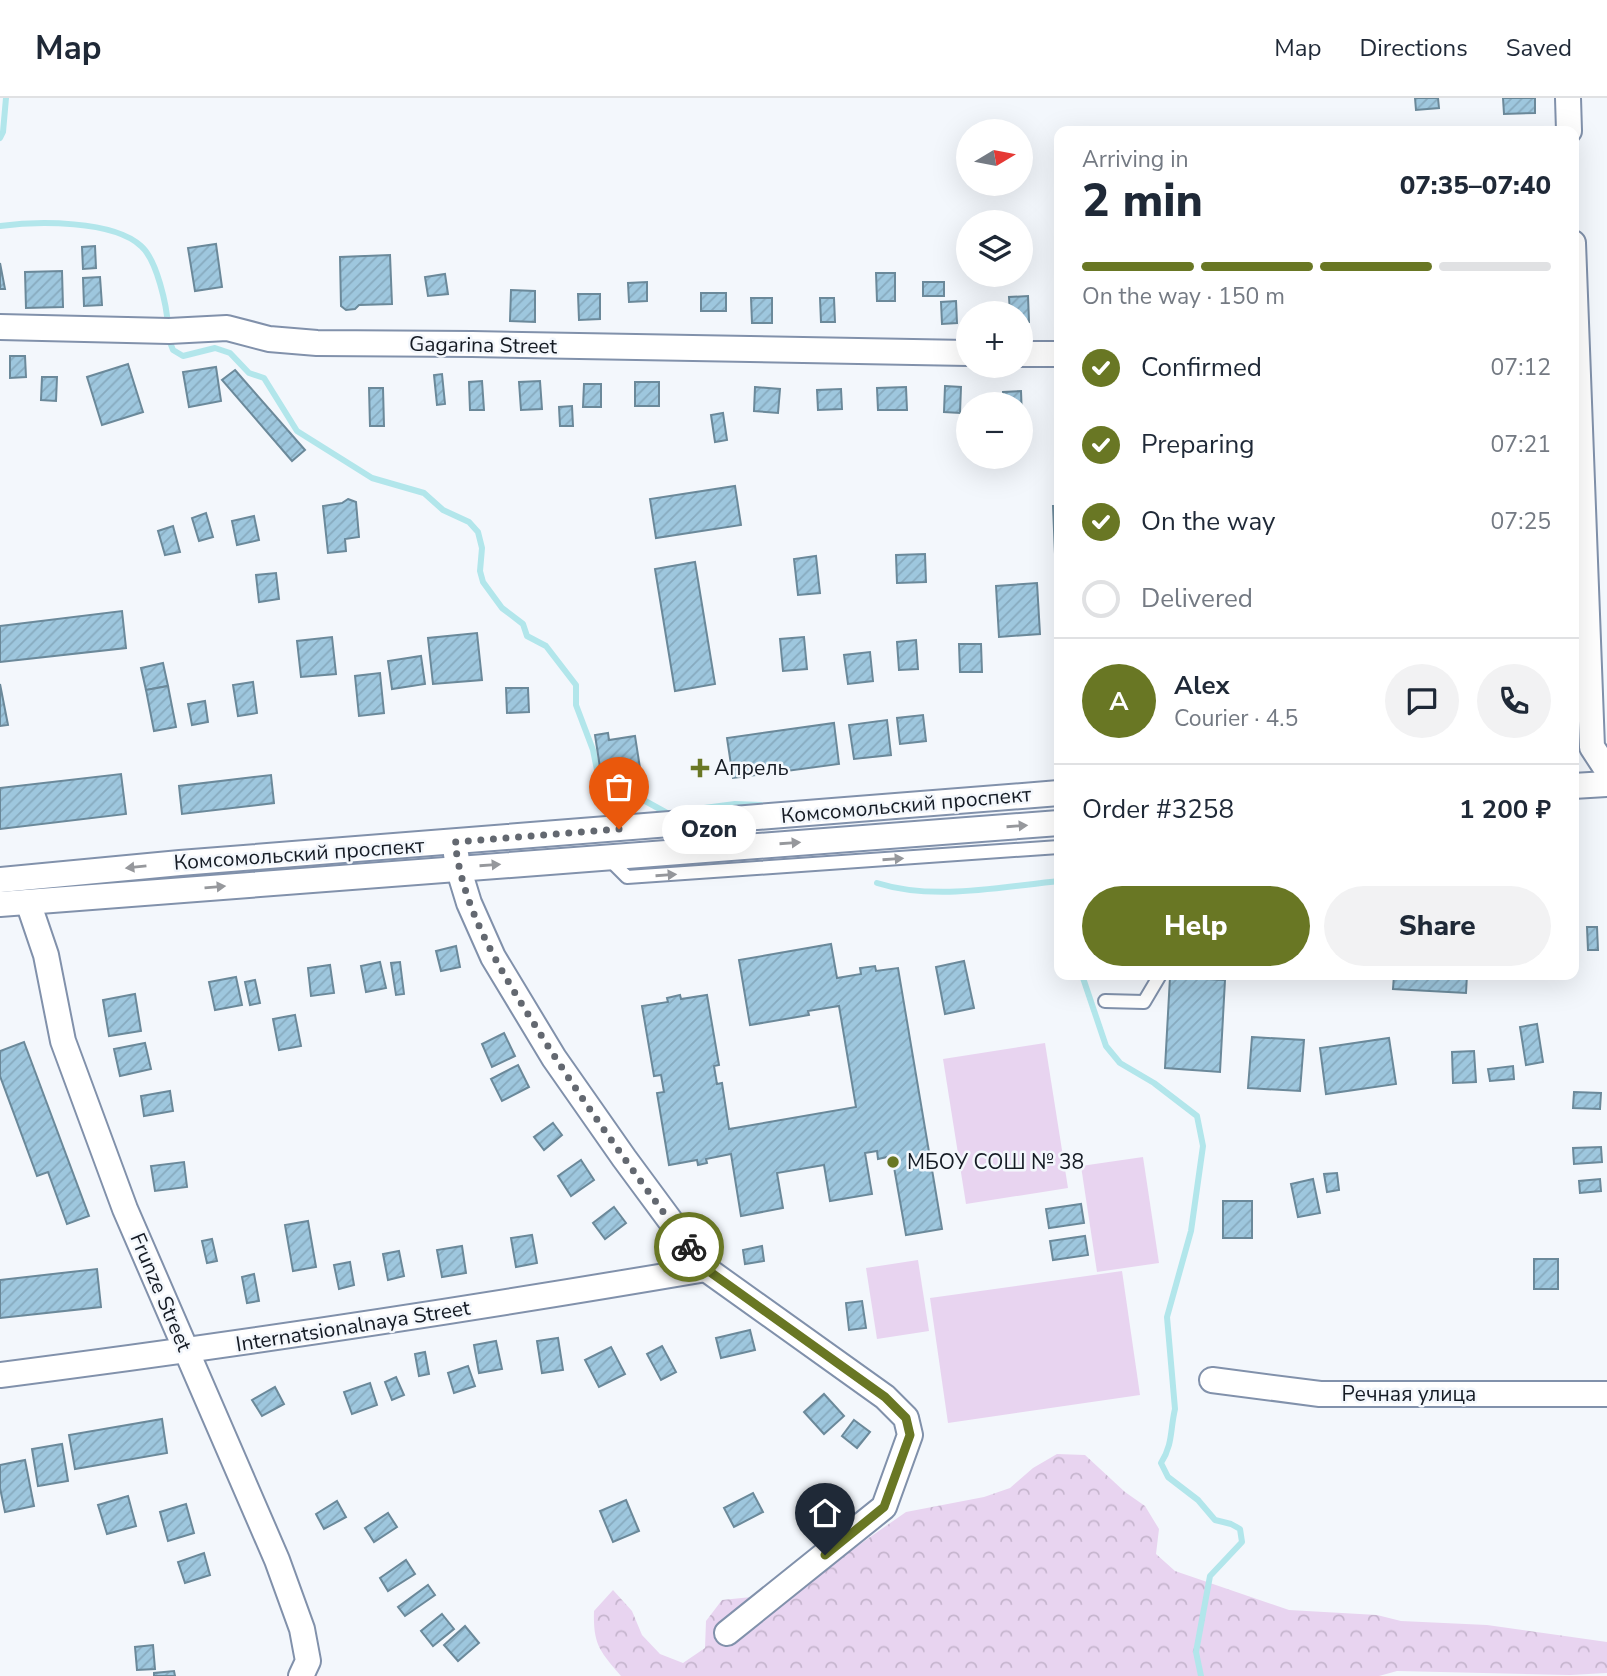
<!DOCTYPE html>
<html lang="en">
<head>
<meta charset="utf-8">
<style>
	:root { --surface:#fff; --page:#f2f2f3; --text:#1f2937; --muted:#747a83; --line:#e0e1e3; --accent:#697724 }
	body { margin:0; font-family:"Nunito Sans",sans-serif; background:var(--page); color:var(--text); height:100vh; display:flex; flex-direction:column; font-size:26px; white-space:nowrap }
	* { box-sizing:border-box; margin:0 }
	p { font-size:23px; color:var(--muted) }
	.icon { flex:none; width:38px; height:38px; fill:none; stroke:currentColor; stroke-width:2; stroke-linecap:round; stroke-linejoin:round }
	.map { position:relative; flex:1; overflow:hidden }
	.details { position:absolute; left:1054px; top:28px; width:525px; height:854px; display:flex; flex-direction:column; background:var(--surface); border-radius:14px; box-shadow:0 7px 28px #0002 }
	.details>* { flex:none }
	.needle { width:46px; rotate:80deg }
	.buttons { position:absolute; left:956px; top:21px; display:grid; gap:14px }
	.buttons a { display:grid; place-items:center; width:77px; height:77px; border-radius:50%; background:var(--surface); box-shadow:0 7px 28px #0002; font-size:35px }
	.pin { position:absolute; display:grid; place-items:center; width:60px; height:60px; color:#fff; margin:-72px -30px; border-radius:50% 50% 50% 0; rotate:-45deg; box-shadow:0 0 7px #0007 }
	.pin .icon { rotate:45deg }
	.courier { position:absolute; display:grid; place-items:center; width:70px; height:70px; margin:-35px; border:5px solid #697724; border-radius:50%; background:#fff; color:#222; box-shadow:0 2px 9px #0007 }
	.bubble { position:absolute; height:49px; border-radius:24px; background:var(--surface); box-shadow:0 7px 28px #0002; font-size:23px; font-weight:800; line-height:49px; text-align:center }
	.summary em { font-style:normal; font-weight:800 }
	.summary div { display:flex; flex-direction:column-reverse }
	.summary { display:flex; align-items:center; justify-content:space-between; height:119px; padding:0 28px }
	h1 { font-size:46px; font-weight:800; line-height:52px }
	.bar { display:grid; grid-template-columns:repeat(4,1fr); gap:10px 7px; align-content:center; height:84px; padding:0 28px }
	.bar i { height:9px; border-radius:5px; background:var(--line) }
	.bar .on { background:var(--accent) }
	.bar p { grid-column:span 4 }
	.line { display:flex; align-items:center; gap:18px; padding:0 28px; border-top:2px solid var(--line) }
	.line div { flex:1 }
	.round { display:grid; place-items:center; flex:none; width:74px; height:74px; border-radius:37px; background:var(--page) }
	ol { padding:0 28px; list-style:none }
	li { display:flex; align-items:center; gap:21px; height:77px }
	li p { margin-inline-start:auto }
	li .icon { padding:7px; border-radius:50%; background:var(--accent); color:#fff; stroke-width:4 }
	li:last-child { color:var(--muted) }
	li i { width:38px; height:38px; border:4px solid var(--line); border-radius:50% }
	.button { display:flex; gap:14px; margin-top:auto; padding:14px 28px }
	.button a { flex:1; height:80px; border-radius:42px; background:var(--accent); color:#fff; font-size:28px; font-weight:800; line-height:80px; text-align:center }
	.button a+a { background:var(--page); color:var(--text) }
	header { display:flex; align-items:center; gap:42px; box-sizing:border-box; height:98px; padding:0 35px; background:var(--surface); border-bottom:2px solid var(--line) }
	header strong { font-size:33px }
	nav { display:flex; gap:38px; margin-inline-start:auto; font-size:24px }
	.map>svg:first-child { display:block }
	.grass { fill:#e8d4f0 }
	.forest { fill:url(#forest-crowns) }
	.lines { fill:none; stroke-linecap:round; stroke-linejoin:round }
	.stream { stroke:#b2e6eb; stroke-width:6 }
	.building { fill:url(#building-hatch); stroke:#6b899a; stroke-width:2 }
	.lane-casing { stroke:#8191ab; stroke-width:16 }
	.street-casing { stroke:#8191ab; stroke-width:28 }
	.lane { stroke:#fff; stroke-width:12 }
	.street { stroke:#fff; stroke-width:24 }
	.oneway { fill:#96989c }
	.done { stroke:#636870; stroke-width:7; stroke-dasharray:0 12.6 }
	.route { stroke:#697724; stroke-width:9 }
	.poi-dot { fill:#697724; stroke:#f3f7fc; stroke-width:2.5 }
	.labels { text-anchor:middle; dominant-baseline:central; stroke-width:5; stroke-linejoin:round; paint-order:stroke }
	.street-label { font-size:21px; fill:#151b24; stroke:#f3f7fc }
	.poi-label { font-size:21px; fill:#151b24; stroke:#f3f7fc; text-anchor:start }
</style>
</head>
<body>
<header>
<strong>Map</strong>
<nav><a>Map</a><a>Directions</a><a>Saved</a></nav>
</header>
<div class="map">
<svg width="1607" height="1578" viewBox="0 0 1607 1578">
	<defs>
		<pattern id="forest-crowns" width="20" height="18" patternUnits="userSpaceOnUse" patternTransform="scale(1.75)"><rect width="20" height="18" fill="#e8d4f0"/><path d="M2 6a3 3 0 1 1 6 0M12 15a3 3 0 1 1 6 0" fill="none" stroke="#c6b5ce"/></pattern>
		<pattern id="building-hatch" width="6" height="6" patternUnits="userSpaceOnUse" patternTransform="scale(1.75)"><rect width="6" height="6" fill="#9ec7de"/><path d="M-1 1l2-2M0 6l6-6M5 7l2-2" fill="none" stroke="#87aabe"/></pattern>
	</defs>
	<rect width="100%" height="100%" fill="#f3f7fc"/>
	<g class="grass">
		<polygon points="1045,945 1068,1090 966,1106 943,961"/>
		<polygon points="1143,1059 1159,1165 1097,1174 1081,1068"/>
		<polygon points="918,1162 929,1233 877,1241 866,1170"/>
		<polygon points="1122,1173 1140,1297 948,1325 930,1200"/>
	</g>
	<path class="forest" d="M1057,1356L1085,1357L1125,1394L1145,1408L1159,1431L1156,1456L1175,1473L1289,1512L1377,1517L1401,1523L1487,1527L1607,1544V1575L1570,1577L1397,1573L1379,1578H621C600,1553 593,1547 594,1513L613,1492L632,1513L642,1537L660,1556L683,1565L705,1550L706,1523L722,1502L790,1495L906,1414L984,1399L1010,1390L1033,1370Z"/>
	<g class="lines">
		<g class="stream">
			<polyline points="0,40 3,34 6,0"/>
			<path d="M0,128C37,123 113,122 141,148C157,162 167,208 168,229"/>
			<polyline points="168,239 173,252 183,258 215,250 230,255 249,275 264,280 297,333 372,380 424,395 443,412 469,424 478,434 482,450 480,473 483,484 502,510 523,526 527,538 546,548 576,587 576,607 593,652 598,677 667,715 671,715"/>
			<polyline points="681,713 735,706 761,707"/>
			<path d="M877,785C934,803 1000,789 1059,783"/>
			<path d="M1082,877L1106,948L1120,965L1154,985L1197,1018L1203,1048L1191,1133L1167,1219L1175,1311C1170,1332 1173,1346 1161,1365L1168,1379L1198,1402L1215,1422L1231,1426L1240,1431L1242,1444L1210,1478L1196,1554L1201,1578"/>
		</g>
	</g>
	<g class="building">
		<polygon points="1415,0 1438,0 1439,10 1416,12"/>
		<polygon points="1503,0 1535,0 1535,15 1504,16"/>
		<polygon points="216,146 222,189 195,193 188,150"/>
		<polygon points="95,148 96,170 83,171 82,149"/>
		<polygon points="390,157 392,206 359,207 355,211 346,212 341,208 340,159"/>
		<polygon points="0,165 5,191 0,191"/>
		<polygon points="62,173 63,209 26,210 25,174"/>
		<polygon points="876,175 895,175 895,203 877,203"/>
		<polygon points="445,176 448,196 428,198 425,179"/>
		<polygon points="100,179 102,207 84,208 83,180"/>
		<polygon points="647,184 647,203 629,204 628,185"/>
		<rect x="923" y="184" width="21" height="14"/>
		<polygon points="511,192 535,193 535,224 510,223"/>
		<rect x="701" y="195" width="25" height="18"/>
		<polygon points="578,196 600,196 600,221 579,222"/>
		<polygon points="1028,198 1029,224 1020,224 1020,215 1010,215 1009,199"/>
		<polygon points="751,200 772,200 772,225 752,225"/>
		<polygon points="820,200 834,200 835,224 821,224"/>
		<polygon points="956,203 957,225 942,226 941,204"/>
		<rect x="1055" y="204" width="4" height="22"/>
		<polygon points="10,258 25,258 26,279 10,280"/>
		<polygon points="128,266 143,314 102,327 87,279"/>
		<polygon points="216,269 221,303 189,309 183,274"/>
		<polygon points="235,272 305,352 292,363 222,282"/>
		<polygon points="442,276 445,306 437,307 434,277"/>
		<polygon points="42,279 57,279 56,303 41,302"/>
		<polygon points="482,283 484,312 470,312 469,284"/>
		<polygon points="540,283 542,311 521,312 519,284"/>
		<rect x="635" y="284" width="24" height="24"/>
		<polygon points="584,286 601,286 601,309 583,309"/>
		<polygon points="945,288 961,289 960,315 944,314"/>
		<polygon points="755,289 780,291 778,315 754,313"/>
		<polygon points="906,289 907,312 878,312 877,290"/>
		<polygon points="369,290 383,290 384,328 370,328"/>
		<polygon points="841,291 842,311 818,312 817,292"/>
		<polygon points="1021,293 1022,319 1020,319 1020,306 1003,306 1003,294"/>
		<polygon points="572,308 573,328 560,328 559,309"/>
		<polygon points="723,315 727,342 715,344 711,317"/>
		<polygon points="735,388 741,427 656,440 650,401"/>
		<polygon points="348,401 356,404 359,439 345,441 346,453 328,455 323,408 342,405"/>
		<polygon points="1053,408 1059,408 1059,552"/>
		<polygon points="206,415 213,439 199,443 192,420"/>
		<polygon points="254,418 259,442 237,447 232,423"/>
		<polygon points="173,428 180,454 165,457 158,433"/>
		<polygon points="925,456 926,484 897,485 896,457"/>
		<polygon points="816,458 820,495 798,497 794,461"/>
		<polygon points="695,464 715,586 675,593 655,471"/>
		<polygon points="276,475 279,501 259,504 256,477"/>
		<polygon points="1037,485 1040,536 999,539 996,488"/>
		<polygon points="122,513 126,550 0,564 0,528"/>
		<polygon points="477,535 482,582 433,586 428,540"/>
		<polygon points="332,539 336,576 301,579 297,543"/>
		<polygon points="804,539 807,571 783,573 780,541"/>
		<polygon points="916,542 918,571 899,572 897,544"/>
		<polygon points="959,546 981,546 982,574 960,574"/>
		<polygon points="870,554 873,583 848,586 844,557"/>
		<polygon points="421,558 425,586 392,591 388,563"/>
		<polygon points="163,565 168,588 146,592 141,570"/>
		<polygon points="380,575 384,615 359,618 355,578"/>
		<polygon points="253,584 257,615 238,618 233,587"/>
		<polygon points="0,586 8,627 0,628"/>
		<polygon points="168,588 176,629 154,633 146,592"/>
		<polygon points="506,590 528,590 529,614 507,615"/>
		<polygon points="205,603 208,624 192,627 188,606"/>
		<polygon points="923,617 926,643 900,646 897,620"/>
		<polygon points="887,622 891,657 854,661 849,627"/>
		<polygon points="834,625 839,666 733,680 727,640"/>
		<polygon points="608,635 609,642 635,638 640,670 601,676 595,637"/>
		<polygon points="121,676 126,716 0,731 0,690"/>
		<polygon points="271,677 274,705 182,716 179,688"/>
		<polygon points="1587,829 1597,829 1598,852 1588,852"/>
		<polygon points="831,846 837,880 861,876 860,870 875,868 876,873 898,870 942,1131 906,1137 892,1058 878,1061 877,1053 865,1055 872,1096 830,1103 824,1067 777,1075 783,1110 741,1118 731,1056 706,1061 707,1065 698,1067 697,1062 669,1067 657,995 664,994 661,977 654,978 642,908 668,904 667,900 680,897 681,901 707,897 719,967 714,968 717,986 722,985 729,1031 856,1009 839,908 808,913 809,917 750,927 739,862"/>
		<polygon points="456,848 460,869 441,873 436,853"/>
		<polygon points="964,863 974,910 945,916 936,869"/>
		<polygon points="380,864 386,890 366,894 361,868"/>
		<polygon points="400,864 404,896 396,897 391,865"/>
		<polygon points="330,867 334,895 311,898 308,870"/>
		<polygon points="1394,877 1467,877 1466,895 1393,891"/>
		<polygon points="236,879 242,907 215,912 209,884"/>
		<polygon points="1170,879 1225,882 1220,974 1165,970"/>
		<polygon points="255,882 260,905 250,907 245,884"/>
		<polygon points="135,896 141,933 109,938 103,902"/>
		<polygon points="295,917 301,948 279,952 273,921"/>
		<polygon points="1537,926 1543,964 1526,967 1520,929"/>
		<polygon points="504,935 515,958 492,969 482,946"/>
		<polygon points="1252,939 1304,942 1300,993 1248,990"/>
		<polygon points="1389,940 1396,986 1326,996 1320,950"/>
		<polygon points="24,944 89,1118 67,1126 48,1074 37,1078 0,978 0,953"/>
		<polygon points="145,945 151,971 120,978 114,951"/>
		<polygon points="1474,953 1476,984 1453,985 1452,954"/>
		<polygon points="518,967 529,989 502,1003 491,981"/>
		<polygon points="1513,968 1514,981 1490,983 1488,971"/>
		<polygon points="170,993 173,1013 144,1018 141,998"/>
		<polygon points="1574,994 1601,995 1600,1011 1573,1010"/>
		<polygon points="553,1025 562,1037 544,1052 534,1039"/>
		<polygon points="1601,1049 1602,1064 1574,1066 1573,1050"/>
		<polygon points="581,1062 594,1082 571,1098 558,1078"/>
		<polygon points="184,1064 187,1089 155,1093 151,1068"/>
		<polygon points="1337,1075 1339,1092 1327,1094 1324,1076"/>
		<polygon points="1313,1081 1320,1115 1298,1119 1291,1086"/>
		<polygon points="1600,1081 1601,1093 1580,1095 1579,1083"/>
		<rect x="1223" y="1103" width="29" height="37"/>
		<polygon points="1081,1106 1084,1125 1049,1130 1046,1111"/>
		<polygon points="614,1109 626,1125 605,1141 593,1125"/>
		<polygon points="308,1123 316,1169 293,1173 285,1127"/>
		<polygon points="532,1137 537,1165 516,1169 511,1140"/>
		<polygon points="1085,1138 1088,1157 1053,1162 1050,1143"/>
		<polygon points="212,1141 217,1163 207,1165 202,1143"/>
		<polygon points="462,1148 466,1175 442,1179 437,1152"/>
		<polygon points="762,1148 764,1163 745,1166 743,1152"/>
		<polygon points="399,1153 404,1178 388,1182 383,1156"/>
		<rect x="1534" y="1161" width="24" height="30"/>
		<polygon points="350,1164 354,1187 339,1191 334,1167"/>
		<polygon points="97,1171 101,1209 0,1220 0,1182"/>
		<polygon points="254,1176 259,1203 247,1205 242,1179"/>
		<polygon points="862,1203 866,1230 849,1232 846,1205"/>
		<polygon points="750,1232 755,1252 721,1260 716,1240"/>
		<polygon points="558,1240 563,1272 542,1275 537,1243"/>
		<polygon points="496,1243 502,1271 479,1275 474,1247"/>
		<polygon points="662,1248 676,1274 661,1282 647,1256"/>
		<polygon points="611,1249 625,1276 599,1289 585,1262"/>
		<polygon points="425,1254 429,1276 419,1278 415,1256"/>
		<polygon points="468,1268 475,1288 454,1295 448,1275"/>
		<polygon points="396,1279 404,1297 392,1302 385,1284"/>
		<polygon points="370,1285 377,1307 352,1316 344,1294"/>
		<polygon points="275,1289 284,1306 262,1318 252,1302"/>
		<polygon points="824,1296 844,1318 824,1336 804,1314"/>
		<polygon points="162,1321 167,1355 75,1371 69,1337"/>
		<polygon points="854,1322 870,1334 857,1350 842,1338"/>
		<polygon points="62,1346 68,1383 38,1388 32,1351"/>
		<polygon points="25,1362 34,1408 5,1414 0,1390 0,1367"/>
		<polygon points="753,1395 763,1414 734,1429 724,1410"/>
		<polygon points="128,1398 136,1428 107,1436 98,1407"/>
		<polygon points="626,1402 639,1433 613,1444 600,1413"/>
		<polygon points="337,1403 346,1419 324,1431 316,1416"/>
		<polygon points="186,1406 194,1435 168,1443 160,1414"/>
		<polygon points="388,1415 397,1429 374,1444 365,1430"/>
		<polygon points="204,1455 210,1477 185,1485 178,1464"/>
		<polygon points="406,1462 415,1476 388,1493 380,1480"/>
		<polygon points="428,1487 435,1497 405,1518 398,1509"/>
		<polygon points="442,1516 454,1531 433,1548 421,1533"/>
		<polygon points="465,1528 479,1545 458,1563 444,1547"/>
		<polygon points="153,1547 155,1571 137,1572 135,1549"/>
		<polygon points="174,1573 175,1578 154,1578 154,1575"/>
	</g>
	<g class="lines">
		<g class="lane-casing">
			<g id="lane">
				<polyline points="609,761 627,779 1059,749"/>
				<polyline points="1105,903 1144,904 1160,877"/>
			</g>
		</g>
		<g class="street-casing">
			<g id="street">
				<polyline points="1568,0 1569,33"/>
				<polyline points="1573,145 1592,649 1607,672"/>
				<polyline points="0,229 169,233 227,230 269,241 317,245 472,246 968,255"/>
				<polyline points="1020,256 1059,256"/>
				<polyline points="1573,688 1607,686"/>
				<polyline points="456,756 458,769 469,805 493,859 554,960 624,1060 706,1171 885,1299 906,1320 910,1337 884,1409 727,1535"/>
				<polyline points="0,782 180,765 1059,695"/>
				<polyline points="28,804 46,857 63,943 125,1111 277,1462 302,1531 308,1563 301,1578"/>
				<polyline points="0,806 1059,725"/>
				<path d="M0,1277C236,1247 471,1211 706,1171"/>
				<polyline points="1212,1282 1320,1296 1607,1296"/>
			</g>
		</g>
		<use href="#lane" class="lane"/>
		<use href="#street" class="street"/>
	</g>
	<defs><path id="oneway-solid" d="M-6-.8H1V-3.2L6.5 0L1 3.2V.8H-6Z" transform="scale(1.75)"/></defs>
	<g class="oneway">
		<use href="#oneway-solid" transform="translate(1017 728) rotate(-4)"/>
		<use href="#oneway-solid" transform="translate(790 745) rotate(-4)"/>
		<use href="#oneway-solid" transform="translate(893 761) rotate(-4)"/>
		<use href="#oneway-solid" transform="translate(490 767) rotate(-4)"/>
		<use href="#oneway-solid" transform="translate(136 769) rotate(174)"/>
		<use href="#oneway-solid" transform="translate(666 777) rotate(-4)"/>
		<use href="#oneway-solid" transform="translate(215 789) rotate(-5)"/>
	</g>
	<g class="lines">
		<path class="done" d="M619,731L455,744C463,813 500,871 536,929C583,1005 636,1077 689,1149"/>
		<polyline class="route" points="689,1149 706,1171 885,1299 906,1320 910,1337 884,1409 825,1457"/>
	</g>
	<g class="poi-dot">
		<path d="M696.5 659.5h7v7h7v7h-7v7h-7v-7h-7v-7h7z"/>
		<circle cx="893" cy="1064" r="7"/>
	</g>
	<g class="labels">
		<g class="street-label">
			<text transform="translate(483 247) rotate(1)">Gagarina Street</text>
			<text transform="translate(906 707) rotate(-5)">Комсомольский проспект</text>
			<text transform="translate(299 756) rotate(-4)">Комсомольский проспект</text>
			<text transform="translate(161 1194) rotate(67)">Frunze Street</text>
			<text transform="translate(353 1228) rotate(-9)">Internatsionalnaya Street</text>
			<text x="1409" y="1296">Речная улица</text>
		</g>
		<g class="poi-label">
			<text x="714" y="670">Апрель</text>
			<text x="907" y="1064">МБОУ СОШ № 38</text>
		</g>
	</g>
</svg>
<div class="buttons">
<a><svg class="needle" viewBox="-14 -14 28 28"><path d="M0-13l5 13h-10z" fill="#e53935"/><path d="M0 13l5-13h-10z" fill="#747a83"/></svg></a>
<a><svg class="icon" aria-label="layers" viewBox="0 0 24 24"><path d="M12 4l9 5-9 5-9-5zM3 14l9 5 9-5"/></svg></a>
<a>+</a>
<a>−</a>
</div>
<div class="pin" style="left:619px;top:731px;background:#ea580c"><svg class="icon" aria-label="bag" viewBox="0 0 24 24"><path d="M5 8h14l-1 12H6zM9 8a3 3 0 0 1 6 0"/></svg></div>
<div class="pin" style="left:825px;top:1457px;background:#1f2937"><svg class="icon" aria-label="home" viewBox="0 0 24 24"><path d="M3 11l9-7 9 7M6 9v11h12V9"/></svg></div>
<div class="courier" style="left:689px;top:1149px"><svg class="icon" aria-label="bike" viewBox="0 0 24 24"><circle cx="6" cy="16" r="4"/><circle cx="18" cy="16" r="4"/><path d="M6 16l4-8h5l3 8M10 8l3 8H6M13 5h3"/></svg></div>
<div class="bubble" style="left:662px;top:707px;width:94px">Ozon</div>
<section class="details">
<div class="summary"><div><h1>2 min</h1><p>Arriving in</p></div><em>07:35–07:40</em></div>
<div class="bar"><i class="on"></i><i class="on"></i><i class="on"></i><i></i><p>On the way · 150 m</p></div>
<ol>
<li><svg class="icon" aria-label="check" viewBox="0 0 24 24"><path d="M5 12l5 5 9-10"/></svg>Confirmed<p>07:12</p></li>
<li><svg class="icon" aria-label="check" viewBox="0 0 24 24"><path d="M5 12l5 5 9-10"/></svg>Preparing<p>07:21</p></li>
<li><svg class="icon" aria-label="check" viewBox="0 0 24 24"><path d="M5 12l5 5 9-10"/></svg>On the way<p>07:25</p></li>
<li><i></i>Delivered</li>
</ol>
<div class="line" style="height:126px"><b class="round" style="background:var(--accent);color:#fff">A</b><div><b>Alex</b><p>Courier · 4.5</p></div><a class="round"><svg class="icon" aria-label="chat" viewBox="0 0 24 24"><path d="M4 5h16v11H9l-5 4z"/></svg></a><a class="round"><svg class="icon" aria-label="phone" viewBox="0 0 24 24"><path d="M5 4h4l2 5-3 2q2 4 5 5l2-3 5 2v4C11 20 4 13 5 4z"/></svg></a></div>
<div class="line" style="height:91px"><div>Order #3258</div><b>1 200 ₽</b></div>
<div class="button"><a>Help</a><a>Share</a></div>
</section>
</div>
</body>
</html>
